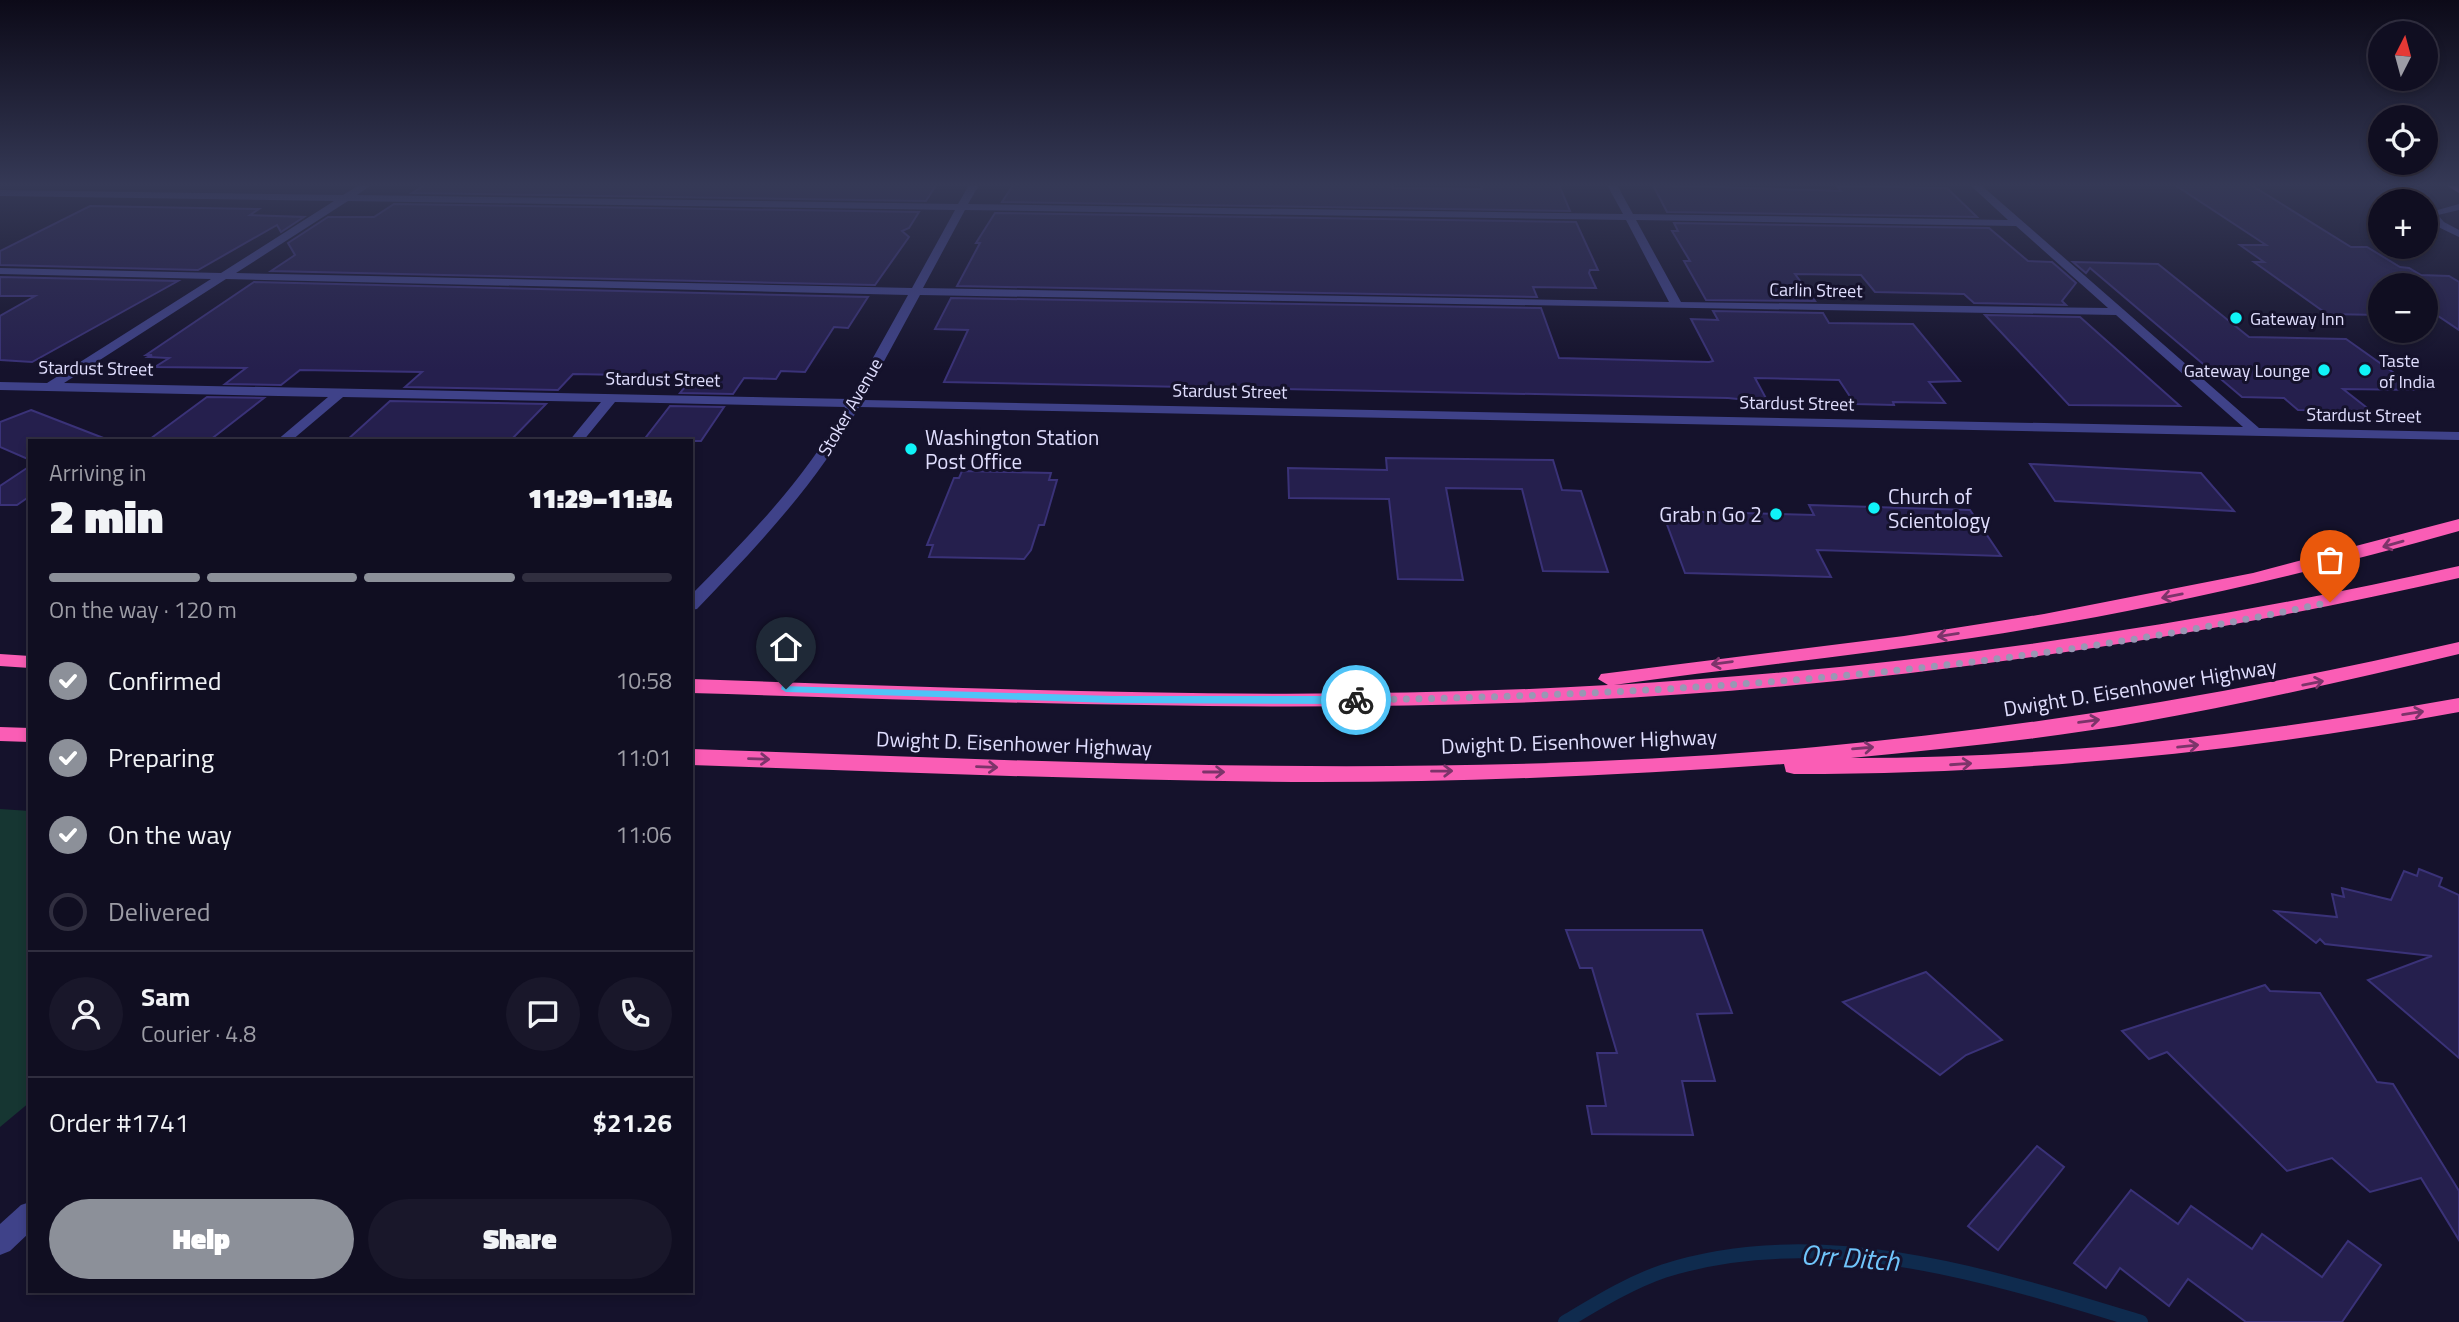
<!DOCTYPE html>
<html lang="en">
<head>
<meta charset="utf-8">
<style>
	:root { --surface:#100e21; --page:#19172a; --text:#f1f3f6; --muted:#9c9ca5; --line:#302e3f; --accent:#8c9099 }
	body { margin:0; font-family:"Titillium Web",sans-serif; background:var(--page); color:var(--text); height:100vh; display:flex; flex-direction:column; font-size:26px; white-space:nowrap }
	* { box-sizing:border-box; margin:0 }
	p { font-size:23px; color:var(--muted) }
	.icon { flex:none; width:38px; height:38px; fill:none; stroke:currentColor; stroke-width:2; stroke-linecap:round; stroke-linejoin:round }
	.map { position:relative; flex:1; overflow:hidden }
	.details { position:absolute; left:28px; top:439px; width:665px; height:854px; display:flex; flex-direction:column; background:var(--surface); border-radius:0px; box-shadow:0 4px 10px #0003,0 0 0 2px var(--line) }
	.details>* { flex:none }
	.needle { width:46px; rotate:6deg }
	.fabs { position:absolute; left:2368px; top:21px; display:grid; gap:14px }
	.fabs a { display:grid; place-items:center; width:70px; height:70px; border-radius:50%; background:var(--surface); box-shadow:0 4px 10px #0003,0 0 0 2px var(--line); font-size:35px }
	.pin { position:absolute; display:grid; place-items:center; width:60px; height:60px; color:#fff; margin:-72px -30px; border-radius:50% 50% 50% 0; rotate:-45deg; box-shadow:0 0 7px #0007 }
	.pin .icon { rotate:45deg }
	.courier { position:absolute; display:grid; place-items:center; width:70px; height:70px; margin:-35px; border:5px solid #4fc3f7; border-radius:50%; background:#fff; color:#222; box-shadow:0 2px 9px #0007 }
	.headline em { font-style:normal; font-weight:800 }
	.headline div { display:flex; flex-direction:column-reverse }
	.headline { display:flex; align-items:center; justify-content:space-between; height:119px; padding:0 21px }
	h1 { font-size:46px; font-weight:800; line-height:52px }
	.bar { display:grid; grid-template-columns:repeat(4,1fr); gap:10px 7px; align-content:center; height:84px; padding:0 21px }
	.bar i { height:9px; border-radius:5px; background:var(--line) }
	.bar .selected { background:var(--accent) }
	.bar p { grid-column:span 4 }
	.line { display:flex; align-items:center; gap:18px; padding:0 21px; border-top:2px solid var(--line) }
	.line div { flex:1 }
	.round { display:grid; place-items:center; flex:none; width:74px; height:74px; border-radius:37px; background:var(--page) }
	ol { padding:0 21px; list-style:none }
	li { display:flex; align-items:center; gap:21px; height:77px }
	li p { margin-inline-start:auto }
	li .icon { padding:7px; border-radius:50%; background:var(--accent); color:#fff; stroke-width:4 }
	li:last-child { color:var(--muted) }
	li i { width:38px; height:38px; border:4px solid var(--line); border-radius:50% }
	.action { display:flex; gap:14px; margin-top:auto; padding:14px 21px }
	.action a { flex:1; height:80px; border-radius:42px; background:var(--accent); color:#fff; font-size:28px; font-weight:800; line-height:80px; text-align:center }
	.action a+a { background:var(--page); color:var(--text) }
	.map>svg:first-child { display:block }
	.green { fill:#163632 }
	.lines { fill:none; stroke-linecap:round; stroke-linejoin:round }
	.stream { stroke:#0f2b4e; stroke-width:14 }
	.building { fill:#251f4d; stroke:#3a3278; stroke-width:2 }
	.minor { fill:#3f4289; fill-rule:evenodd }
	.major { fill:#b969fb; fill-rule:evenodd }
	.highway { fill:#fa5db5; fill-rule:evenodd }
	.oneway { stroke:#7c346a }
	.route { fill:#4fc3f7 }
	.done { stroke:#9997b4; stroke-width:7; stroke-dasharray:0 12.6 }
	.poi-dot { fill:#10f3f8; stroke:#15122c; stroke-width:2.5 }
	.labels { text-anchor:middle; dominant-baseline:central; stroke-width:6; stroke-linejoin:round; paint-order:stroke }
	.far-street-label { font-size:18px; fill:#e0defe; stroke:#15122c }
	.far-poi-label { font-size:18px; fill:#e0defe; stroke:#15122c; text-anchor:start }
	.poi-label { font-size:21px; fill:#e0defe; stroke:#15122c; text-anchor:start }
	.street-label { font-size:21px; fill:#e0defe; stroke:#15122c }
	.near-water-label { font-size:28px; font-style:italic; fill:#70c5fb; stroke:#15122c }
</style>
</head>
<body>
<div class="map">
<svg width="2459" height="1322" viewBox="0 0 2459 1322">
	<rect width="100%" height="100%" fill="#15122c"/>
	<polygon class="green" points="0,809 30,811 30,1102 0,1127"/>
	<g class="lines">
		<path class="stream" d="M1565,1322C1597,1303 1629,1283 1664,1271C1820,1221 1991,1276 2141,1322"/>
	</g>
	<g class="building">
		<polygon points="425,185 936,185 926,201 412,193"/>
		<polygon points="1013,185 1393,185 1393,188 1482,189 1481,185 1559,185 1570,211 1002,202"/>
		<polygon points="1653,185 1841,191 1837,186 1947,188 1977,217 1667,212"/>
		<polygon points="2175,185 2251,185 2351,247 2367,247 2400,267 2409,268 2421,275 2449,276 2459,282 2459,330 2438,316 2426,316 2426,285 2380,285 2380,315 2327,314 2254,262 2264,262 2240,245 2266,245"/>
		<polygon points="394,204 919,212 909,228 902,231 909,237 875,285 271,271 295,255 288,243 328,217 374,217"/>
		<polygon points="90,206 259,209 250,215 304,217 281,232 277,225 198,270 0,265 0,251"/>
		<polygon points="995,213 1576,222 1598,270 1590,270 1589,273 1596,288 1533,287 1537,297 957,286 980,243 976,243"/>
		<polygon points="1674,223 1989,228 2028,261 2052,262 2076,283 2062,301 2066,305 1974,303 1964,294 1875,292 1861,275 1795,274 1815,301 1706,300 1684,261 1690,261 1672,231 1678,231"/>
		<polygon points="2073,262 2158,264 2249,337 2346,339 2418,390 2343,389 2371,411 2298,410 2284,398 2242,397 2090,268 2086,273"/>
		<polygon points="0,277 178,281 32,362 0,360 0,316 35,296 0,296"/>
		<polygon points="254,282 868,297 848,328 834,327 805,372 781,371 776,379 744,378 733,394 680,393 693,377 676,376 573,374 558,390 405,387 422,372 300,370 281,385 225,384 246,368 155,367 169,358 148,357 152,355 146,355"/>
		<polygon points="951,298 1541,308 1559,358 1709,362 1713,361 1691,319 1718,320 1713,311 1823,313 1829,323 1913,324 1960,381 1929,382 1945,403 1893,402 1894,405 1855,404 1839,380 1755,378 1768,402 1728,398 944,382 968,330 935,329"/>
		<polygon points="1985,315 2080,317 2180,406 2069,405"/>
		<polygon points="207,397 264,398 210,440 150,439"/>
		<polygon points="390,401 546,404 510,441 346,441"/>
		<polygon points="670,406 724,407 701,441 643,441"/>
		<polygon points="31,410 106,439 106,441 30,441 30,460 0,447 0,422"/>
		<polygon points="1386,458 1553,460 1562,490 1581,491 1608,572 1543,571 1522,489 1446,488 1463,580 1398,579 1389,499 1289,498 1288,468 1387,470"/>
		<polygon points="2030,464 2201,473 2234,511 2055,501"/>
		<polygon points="30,466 30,496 17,505 0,505 0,486"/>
		<polygon points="962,471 1051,473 1049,480 1057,480 1044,525 1039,525 1031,550 1024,559 929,557 933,545 927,545 954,478 959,478"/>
		<polygon points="1809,505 1970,510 2001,556 1817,550 1831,577 1685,573 1662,511 1814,515"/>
		<polygon points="2419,869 2442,878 2439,886 2459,895 2459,1058 2368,980 2432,956 2325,944 2320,939 2316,943 2275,911 2337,917 2332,894 2344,897 2342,888 2391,900 2404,871 2417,876"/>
		<polygon points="1566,930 1702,930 1732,1013 1697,1014 1715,1081 1682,1081 1693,1135 1592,1134 1587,1106 1606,1106 1597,1053 1617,1053 1592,968 1580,968"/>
		<polygon points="1926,972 2002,1040 1966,1055 1940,1075 1843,1002"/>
		<polygon points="2265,985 2270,991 2320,993 2377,1082 2393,1084 2459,1191 2459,1240 2421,1178 2370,1192 2332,1158 2287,1171 2167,1052 2149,1059 2122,1031"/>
		<polygon points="2037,1146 2064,1167 1998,1250 1968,1226"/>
		<polygon points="2131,1190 2178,1224 2191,1206 2252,1249 2262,1234 2322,1277 2348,1241 2381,1265 2342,1322 2246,1322 2188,1279 2169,1306 2120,1268 2106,1288 2074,1263"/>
	</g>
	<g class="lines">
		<g class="minor">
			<path d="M359,185H371L357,195L958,204L969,185H979L968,204L1623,214L1607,185H1617L1633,214L2008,220L1970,185H1981L2259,428L2459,432V440L859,407C817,484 757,546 697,609L691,610V595C748,537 806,479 845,407L615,402L583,441H569L601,402L343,397L291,441H276L328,397L0,390V382L47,383L211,279L0,274V268L221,273L334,201L0,196V190L343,195ZM348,201L955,210L912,288L236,273ZM965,210L1626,220L1669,302L923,288ZM1636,220L2016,226L2108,308L1681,302ZM226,279L908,295L850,399L64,383ZM920,295L2116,315L2243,427L863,400Z"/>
			<polygon points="2459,204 2459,210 2438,215 2444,222 2459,230 2459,237 2436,226 2427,213"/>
			<polygon points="30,1202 30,1232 10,1251 0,1255 0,1224 21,1205"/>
		</g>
		<polygon class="major" points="2446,185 2458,185 2459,193"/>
		<g class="highway">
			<path d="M2459,519V531C2299,576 2137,613 1972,638C1853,656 1733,668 1614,685C1900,668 2180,629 2459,566V578C2171,643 1880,686 1584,700C1287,714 989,702 691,693V679C996,689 1303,703 1608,685L1598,679L1601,674L1904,636L2044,614L2253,573Z"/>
			<path d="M2459,642V654C2354,679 2248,703 2142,722C2046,739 1948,748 1851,758C2056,758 2258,734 2459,698V712C2238,753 2018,774 1794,774L1786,772L1784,764C1628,775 1473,782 1317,782C1108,781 900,772 691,765V749C1066,762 1442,781 1816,747C2036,727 2244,691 2459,642Z"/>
			<polygon points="0,654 30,656 30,668 0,666"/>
			<polygon points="0,727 30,728 30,742 0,741"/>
		</g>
	</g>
	<defs><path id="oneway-shaft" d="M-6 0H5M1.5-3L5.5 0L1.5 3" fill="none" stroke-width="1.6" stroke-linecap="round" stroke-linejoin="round" transform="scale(1.75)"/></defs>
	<g class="oneway">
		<use href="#oneway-shaft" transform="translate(2393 544) rotate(164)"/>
		<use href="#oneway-shaft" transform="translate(2172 596) rotate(169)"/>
		<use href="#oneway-shaft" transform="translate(1948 635) rotate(171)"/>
		<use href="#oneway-shaft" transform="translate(1722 663) rotate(172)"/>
		<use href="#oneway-shaft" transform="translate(2313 683) rotate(-11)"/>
		<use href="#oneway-shaft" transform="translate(2413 713) rotate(-9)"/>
		<use href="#oneway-shaft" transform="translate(2089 721) rotate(-8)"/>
		<use href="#oneway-shaft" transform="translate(2188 746) rotate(-6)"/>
		<use href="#oneway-shaft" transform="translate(1863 748) rotate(-5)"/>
		<use href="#oneway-shaft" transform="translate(759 759) rotate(2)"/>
		<use href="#oneway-shaft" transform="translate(1961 764) rotate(-4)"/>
		<use href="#oneway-shaft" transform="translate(987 767) rotate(2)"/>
		<use href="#oneway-shaft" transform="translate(1442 771) rotate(-1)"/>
		<use href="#oneway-shaft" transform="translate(1214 772)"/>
	</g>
	<linearGradient id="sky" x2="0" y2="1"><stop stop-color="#0c0a18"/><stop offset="0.5" stop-color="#353956"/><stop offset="1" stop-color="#353956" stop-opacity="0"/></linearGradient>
	<rect width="2459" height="370" fill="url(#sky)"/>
	<polygon class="route" points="782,686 1112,696 1356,696 1362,700 1356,704 1112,703 786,692 781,689"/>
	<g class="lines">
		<path class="done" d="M1356,700C1682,695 2011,672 2330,602"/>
	</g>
	<g class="poi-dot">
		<circle cx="2236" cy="318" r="7"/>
		<circle cx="2324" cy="370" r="7"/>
		<circle cx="2365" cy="370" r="7"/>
		<circle cx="911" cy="449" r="7"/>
		<circle cx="1874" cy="508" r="7"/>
		<circle cx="1776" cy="514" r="7"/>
	</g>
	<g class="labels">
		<g class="far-street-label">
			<text transform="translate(1816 290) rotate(1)">Carlin Street</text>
			<text transform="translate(96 368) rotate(1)">Stardust Street</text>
			<text transform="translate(663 379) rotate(1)">Stardust Street</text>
			<text transform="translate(1230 391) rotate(1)">Stardust Street</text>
			<text transform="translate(1797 403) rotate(1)">Stardust Street</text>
			<text transform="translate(850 407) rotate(-60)">Stoker Avenue</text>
			<text transform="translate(2364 415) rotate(1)">Stardust Street</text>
		</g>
		<g class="far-poi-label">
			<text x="2250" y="318">Gateway Inn</text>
			<text x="2379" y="360">Taste<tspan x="2379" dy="21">of India</tspan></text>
			<text x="2310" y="370" text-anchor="end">Gateway Lounge</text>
		</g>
		<g class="poi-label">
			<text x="925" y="437">Washington Station<tspan x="925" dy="24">Post Office</tspan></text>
			<text x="1888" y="496">Church of<tspan x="1888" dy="24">Scientology</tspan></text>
			<text x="1762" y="514" text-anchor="end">Grab n Go 2</text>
		</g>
		<g class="street-label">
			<text transform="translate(2140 687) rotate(-9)">Dwight D. Eisenhower Highway</text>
			<text transform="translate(1579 741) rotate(-2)">Dwight D. Eisenhower Highway</text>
			<text transform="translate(1014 743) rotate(2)">Dwight D. Eisenhower Highway</text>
		</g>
		<g class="near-water-label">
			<text transform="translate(1850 1257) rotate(4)">Orr Ditch</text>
		</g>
	</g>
</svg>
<div class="fabs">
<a><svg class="needle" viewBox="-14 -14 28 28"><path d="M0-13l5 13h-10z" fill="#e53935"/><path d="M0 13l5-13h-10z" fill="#9c9ca5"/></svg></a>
<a><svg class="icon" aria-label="locate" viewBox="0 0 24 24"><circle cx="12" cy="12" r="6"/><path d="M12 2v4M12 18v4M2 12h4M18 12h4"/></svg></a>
<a>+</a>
<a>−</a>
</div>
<div class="pin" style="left:2330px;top:602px;background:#ea580c"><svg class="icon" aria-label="bag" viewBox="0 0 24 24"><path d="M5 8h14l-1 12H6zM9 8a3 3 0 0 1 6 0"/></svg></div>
<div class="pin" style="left:786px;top:689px;background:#1f2937"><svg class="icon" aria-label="home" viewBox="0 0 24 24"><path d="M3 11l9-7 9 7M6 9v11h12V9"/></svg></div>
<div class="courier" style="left:1356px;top:700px"><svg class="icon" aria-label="bike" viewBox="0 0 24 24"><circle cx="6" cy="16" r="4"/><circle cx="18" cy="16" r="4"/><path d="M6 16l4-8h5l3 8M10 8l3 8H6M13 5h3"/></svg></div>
<section class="details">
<div class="headline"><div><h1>2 min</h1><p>Arriving in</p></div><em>11:29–11:34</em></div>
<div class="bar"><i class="selected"></i><i class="selected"></i><i class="selected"></i><i></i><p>On the way · 120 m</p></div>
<ol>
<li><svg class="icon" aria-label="check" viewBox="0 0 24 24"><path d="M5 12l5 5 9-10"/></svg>Confirmed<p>10:58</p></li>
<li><svg class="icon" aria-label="check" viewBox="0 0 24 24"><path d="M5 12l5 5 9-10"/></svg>Preparing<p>11:01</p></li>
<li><svg class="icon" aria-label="check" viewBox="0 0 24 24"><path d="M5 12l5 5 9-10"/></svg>On the way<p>11:06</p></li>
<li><i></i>Delivered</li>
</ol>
<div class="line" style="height:126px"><a class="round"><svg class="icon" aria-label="person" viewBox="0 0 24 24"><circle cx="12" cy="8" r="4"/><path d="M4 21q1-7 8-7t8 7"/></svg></a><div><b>Sam</b><p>Courier · 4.8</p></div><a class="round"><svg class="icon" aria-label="chat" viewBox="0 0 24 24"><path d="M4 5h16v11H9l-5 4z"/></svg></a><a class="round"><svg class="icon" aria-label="phone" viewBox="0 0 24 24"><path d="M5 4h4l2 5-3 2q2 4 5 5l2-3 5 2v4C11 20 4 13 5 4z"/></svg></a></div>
<div class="line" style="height:91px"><div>Order #1741</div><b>$21.26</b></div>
<div class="action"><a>Help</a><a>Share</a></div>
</section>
</div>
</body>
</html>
